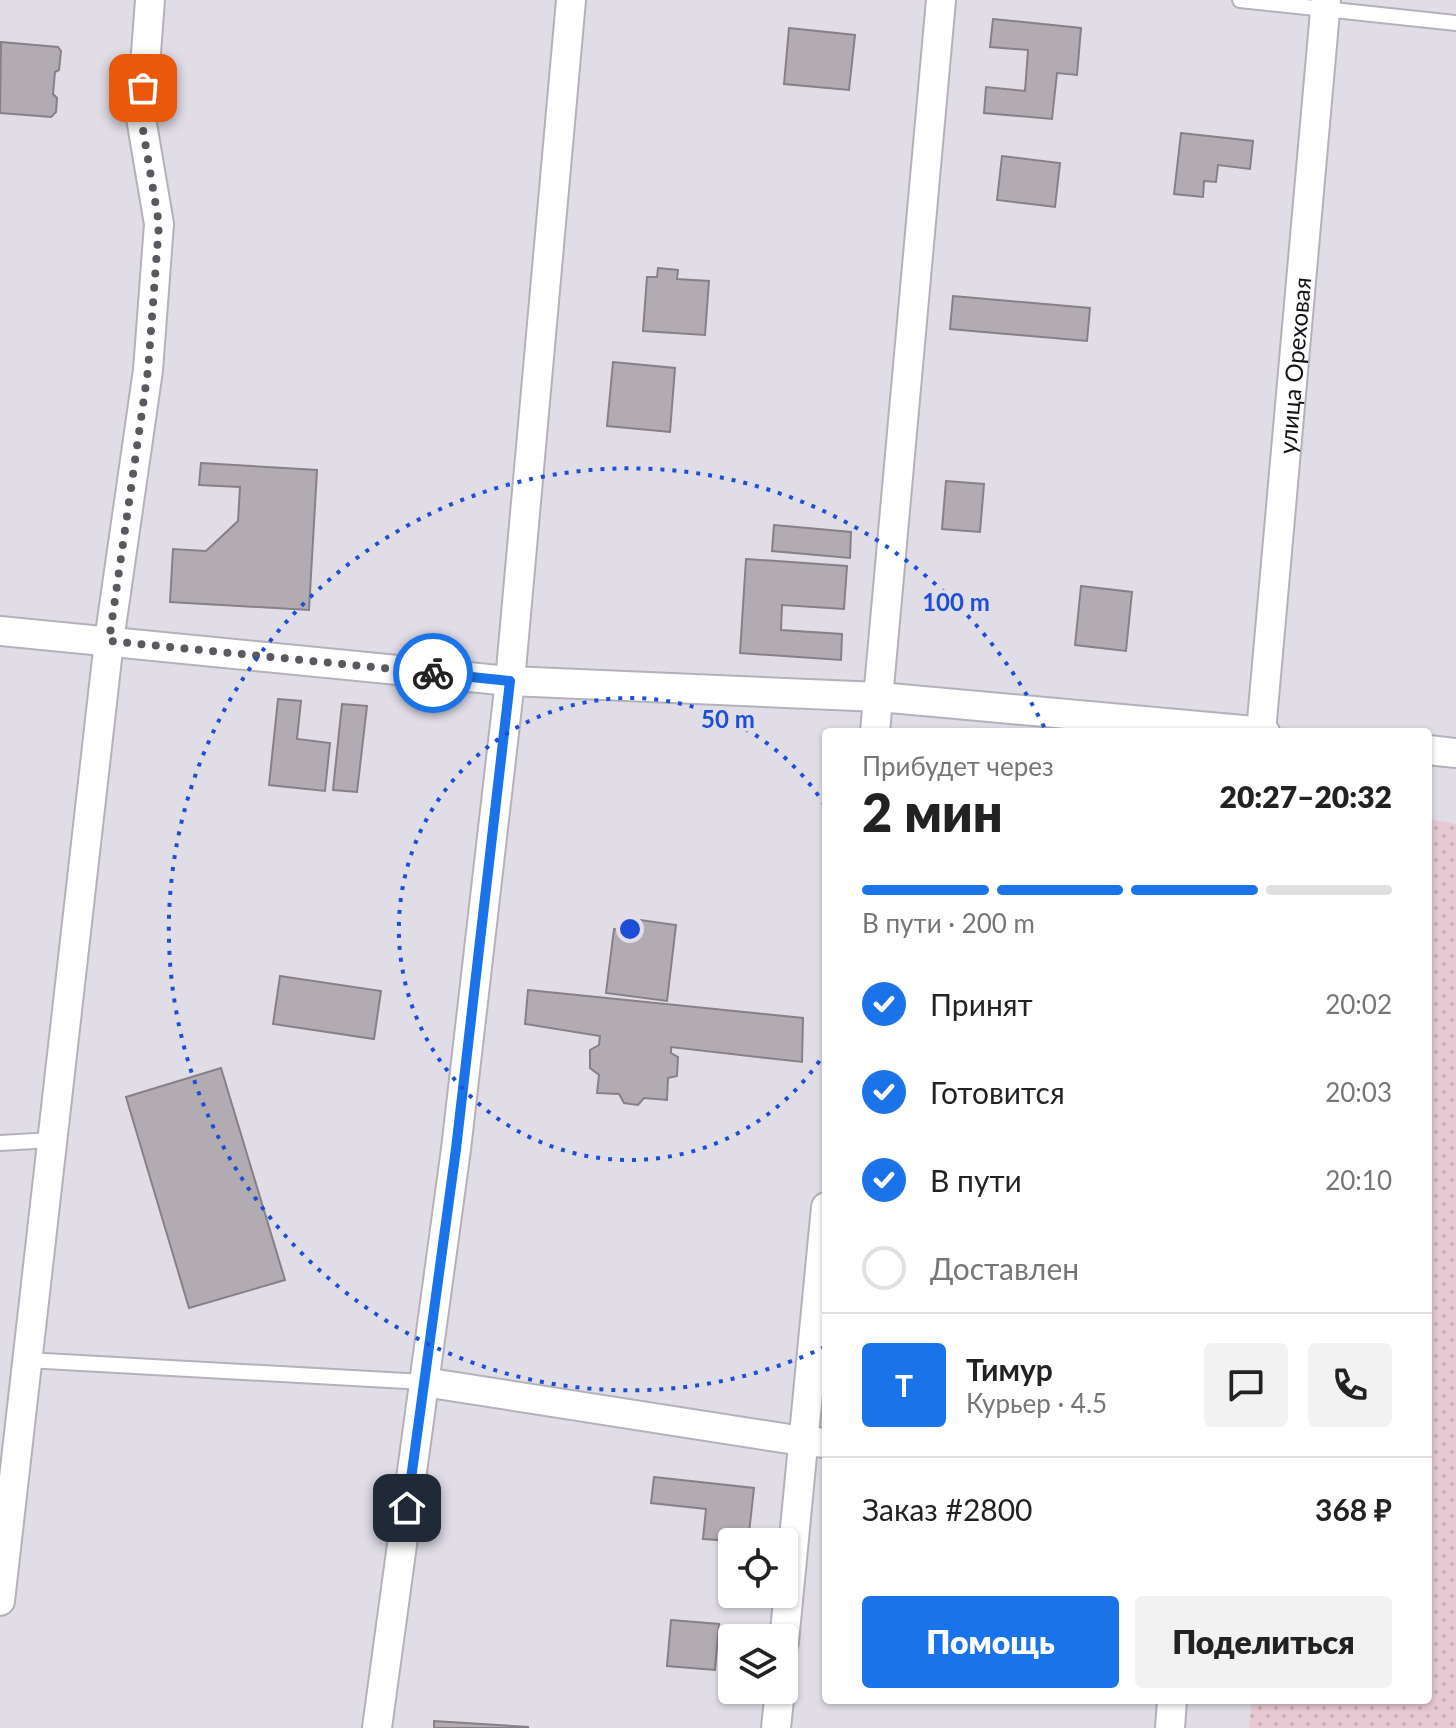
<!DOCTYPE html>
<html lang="ru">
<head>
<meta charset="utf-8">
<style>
	:root { --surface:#fff; --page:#f2f2f2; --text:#222; --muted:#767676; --line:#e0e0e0; --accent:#1a73e8 }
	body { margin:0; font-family:Lato,sans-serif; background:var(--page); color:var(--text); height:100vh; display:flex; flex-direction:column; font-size:30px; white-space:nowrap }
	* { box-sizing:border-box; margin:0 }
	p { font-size:26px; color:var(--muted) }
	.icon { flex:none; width:44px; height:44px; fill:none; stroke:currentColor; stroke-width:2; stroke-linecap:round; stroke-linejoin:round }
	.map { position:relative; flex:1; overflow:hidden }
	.details { position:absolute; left:822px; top:728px; width:610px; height:976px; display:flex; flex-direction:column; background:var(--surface); border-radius:8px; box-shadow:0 2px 6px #0004 }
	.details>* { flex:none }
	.buttons { position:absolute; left:718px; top:1528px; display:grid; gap:16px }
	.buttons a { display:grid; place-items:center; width:80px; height:80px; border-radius:8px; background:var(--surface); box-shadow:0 2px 6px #0004; font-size:40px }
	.pin { position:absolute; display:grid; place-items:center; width:68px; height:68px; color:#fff; margin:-34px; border-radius:16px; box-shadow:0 4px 12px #0006 }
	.courier { position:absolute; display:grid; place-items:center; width:80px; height:80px; margin:-40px; border:6px solid #1a73e8; border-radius:50%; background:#fff; color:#222; box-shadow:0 2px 10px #0007 }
	.overview em { font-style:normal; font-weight:800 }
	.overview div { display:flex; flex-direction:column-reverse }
	.overview { display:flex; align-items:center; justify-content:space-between; height:136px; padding:0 40px }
	h1 { font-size:52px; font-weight:800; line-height:60px }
	.bar { display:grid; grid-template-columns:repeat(4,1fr); gap:12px 8px; align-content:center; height:96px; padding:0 40px }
	.bar i { height:10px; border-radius:6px; background:var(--line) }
	.bar .active { background:var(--accent) }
	.bar p { grid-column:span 4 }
	.line { display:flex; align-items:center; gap:20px; padding:0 40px; border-top:2px solid var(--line) }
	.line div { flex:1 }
	.round { display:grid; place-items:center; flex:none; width:84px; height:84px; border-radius:8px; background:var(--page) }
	ol { padding:0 40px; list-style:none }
	li { display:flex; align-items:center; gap:24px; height:88px }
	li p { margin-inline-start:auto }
	li .icon { padding:8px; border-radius:50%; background:var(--accent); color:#fff; stroke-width:4 }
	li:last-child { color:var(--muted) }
	li i { width:44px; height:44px; border:4px solid var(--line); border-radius:50% }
	.cta { display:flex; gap:16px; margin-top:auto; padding:16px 40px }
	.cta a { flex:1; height:92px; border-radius:8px; background:var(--accent); color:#fff; font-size:32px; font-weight:800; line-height:92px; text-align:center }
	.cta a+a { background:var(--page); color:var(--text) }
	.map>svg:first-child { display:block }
	.green { fill:url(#green-dots) }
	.building { fill:#b2abb2; stroke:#878087; stroke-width:2 }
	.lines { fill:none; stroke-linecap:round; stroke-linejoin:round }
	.lane-casing { stroke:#b4b1bb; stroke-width:18 }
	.street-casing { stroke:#b4b1bb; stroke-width:32 }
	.lane { stroke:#fff; stroke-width:14 }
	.street { stroke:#fff; stroke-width:28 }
	.done { stroke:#5b595f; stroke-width:8; stroke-dasharray:0 14.4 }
	.route { stroke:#1a73e8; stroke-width:10 }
	.ring { fill:none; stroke:#1d4ed8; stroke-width:4; stroke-dasharray:4 8 }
	.labels { text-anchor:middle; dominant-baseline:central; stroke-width:7; stroke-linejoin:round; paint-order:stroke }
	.street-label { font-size:24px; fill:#131216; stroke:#e0dde7 }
	.centre { fill:#1d4ed8; stroke:#e0dde7; stroke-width:4 }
	.ring-label { font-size:24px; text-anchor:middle; font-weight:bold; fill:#1d4ed8; stroke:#e0dde7; stroke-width:7; stroke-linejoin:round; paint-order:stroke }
</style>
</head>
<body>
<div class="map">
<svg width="1456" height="1728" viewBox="0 0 1456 1728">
	<defs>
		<pattern id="green-dots" width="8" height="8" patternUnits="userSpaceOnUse" patternTransform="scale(2)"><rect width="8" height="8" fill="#e7c8d3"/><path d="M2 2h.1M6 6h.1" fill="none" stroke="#c5abb4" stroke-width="1.8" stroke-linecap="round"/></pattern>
	</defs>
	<rect width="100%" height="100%" fill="#e0dde7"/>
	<polygon class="green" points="1428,819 1456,824 1456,1728 1249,1728 1252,1700 1428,1700"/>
	<g class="building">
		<polygon points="993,19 1081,28 1077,75 1057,73 1052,119 984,113 986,87 1025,91 1028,50 990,47"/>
		<polygon points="789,28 855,35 849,90 784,84"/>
		<polygon points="1,42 58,47 61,51 59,70 55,72 53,94 57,98 56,112 51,117 0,113"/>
		<polygon points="1181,133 1253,141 1250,169 1218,165 1216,182 1204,181 1203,197 1174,194"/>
		<polygon points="1002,156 1060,163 1055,207 997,200"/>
		<polygon points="658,268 678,270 677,279 709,281 705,335 643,331 647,277 657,277"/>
		<polygon points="953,296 1090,308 1087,341 950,329"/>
		<polygon points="613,362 675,368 670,432 607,426"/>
		<polygon points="201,463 317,470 309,610 170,602 173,549 206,551 238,521 240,487 199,485"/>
		<polygon points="946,481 984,484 980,532 942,529"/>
		<polygon points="774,525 851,532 850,558 772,551"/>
		<polygon points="746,559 847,566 844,609 782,605 781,630 842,634 841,660 740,653"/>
		<polygon points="1081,586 1132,592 1126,651 1075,645"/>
		<polygon points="278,699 301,701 297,739 330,743 325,791 269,785"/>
		<polygon points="342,704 367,706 357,792 333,790"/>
		<polygon points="633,919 676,925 667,1001 606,993 614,929 631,931"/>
		<polygon points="280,976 381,991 374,1039 273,1024"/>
		<polygon points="528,990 803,1018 802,1062 671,1047 671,1053 678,1057 677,1076 668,1078 667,1100 644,1098 638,1105 624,1103 619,1094 597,1093 599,1075 590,1068 590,1050 599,1045 600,1036 525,1024"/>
		<polygon points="221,1068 285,1280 189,1308 126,1097"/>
		<polygon points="654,1477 754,1488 748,1542 703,1539 706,1509 651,1503"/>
		<polygon points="671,1620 719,1624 715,1670 667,1666"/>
		<polygon points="434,1721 528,1727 528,1728 434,1728"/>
	</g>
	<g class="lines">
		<g class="lane-casing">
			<g id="lane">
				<polyline points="1240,0 1456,23"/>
				<polyline points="0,1143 52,1140"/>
				<polyline points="27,1360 424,1382"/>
			</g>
		</g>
		<g class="street-casing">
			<g id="street">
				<polyline points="0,631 510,681 879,697 1265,732"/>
				<polyline points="875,732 941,0"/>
				<path id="s1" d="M1261,732L1326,0"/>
				<polyline points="1428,750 1456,753"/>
				<polyline points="424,1382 802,1441 826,1443"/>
				<polyline points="0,1601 109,641 148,370 159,224 141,118 150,0"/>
				<polyline points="784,1642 826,1207"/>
				<polyline points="377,1728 456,1149 510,681 571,0"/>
				<polyline points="776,1728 780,1690"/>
				<polyline points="1170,1728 1172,1700"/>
			</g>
		</g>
		<use href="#lane" class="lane"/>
		<use href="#street" class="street"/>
	</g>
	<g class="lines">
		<polyline class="done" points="143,88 141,118 159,224 148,370 109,641 433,673"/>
		<polyline class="route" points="407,1508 456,1149 510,681 433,673"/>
	</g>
	<g class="ring">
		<path d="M826 1051A231 231 0 1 1 826 807"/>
		<path d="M825 1347A461 461 0 1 1 1046 731"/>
	</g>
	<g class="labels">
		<g class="street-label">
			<text stroke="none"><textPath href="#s1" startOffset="368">улица Ореховая</textPath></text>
		</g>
	</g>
	<circle cx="630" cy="929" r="12" class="centre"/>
	<g class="ring-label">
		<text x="956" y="611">100 m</text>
		<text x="728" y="728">50 m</text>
	</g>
</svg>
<div class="buttons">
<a><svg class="icon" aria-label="locate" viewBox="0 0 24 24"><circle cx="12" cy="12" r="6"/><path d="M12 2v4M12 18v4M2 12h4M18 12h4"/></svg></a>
<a><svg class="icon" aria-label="layers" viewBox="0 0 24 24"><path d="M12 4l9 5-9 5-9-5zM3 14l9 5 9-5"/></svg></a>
</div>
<div class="pin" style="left:143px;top:88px;background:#ea580c"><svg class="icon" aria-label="bag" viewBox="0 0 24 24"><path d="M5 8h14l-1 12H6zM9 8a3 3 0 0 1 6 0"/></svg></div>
<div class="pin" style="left:407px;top:1508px;background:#1f2937"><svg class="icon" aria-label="home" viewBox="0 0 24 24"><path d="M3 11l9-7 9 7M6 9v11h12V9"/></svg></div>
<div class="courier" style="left:433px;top:673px"><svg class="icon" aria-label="bike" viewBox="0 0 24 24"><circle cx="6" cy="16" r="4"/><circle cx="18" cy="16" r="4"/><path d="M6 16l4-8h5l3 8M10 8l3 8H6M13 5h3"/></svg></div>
<section class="details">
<div class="overview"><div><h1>2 мин</h1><p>Прибудет через</p></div><em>20:27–20:32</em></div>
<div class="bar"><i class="active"></i><i class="active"></i><i class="active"></i><i></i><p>В пути · 200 m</p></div>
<ol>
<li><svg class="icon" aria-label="check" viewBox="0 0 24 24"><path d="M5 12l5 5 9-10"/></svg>Принят<p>20:02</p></li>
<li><svg class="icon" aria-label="check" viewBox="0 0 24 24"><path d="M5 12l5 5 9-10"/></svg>Готовится<p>20:03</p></li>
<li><svg class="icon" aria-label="check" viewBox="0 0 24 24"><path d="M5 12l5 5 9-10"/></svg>В пути<p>20:10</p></li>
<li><i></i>Доставлен</li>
</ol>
<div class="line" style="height:144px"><b class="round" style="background:var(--accent);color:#fff">Т</b><div><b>Тимур</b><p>Курьер · 4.5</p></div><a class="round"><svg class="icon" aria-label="chat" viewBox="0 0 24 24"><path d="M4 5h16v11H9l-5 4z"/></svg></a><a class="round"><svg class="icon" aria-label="phone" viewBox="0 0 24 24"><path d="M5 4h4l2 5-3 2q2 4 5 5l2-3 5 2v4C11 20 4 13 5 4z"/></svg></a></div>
<div class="line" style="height:104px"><div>Заказ #2800</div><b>368 ₽</b></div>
<div class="cta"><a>Помощь</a><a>Поделиться</a></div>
</section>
</div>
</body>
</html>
